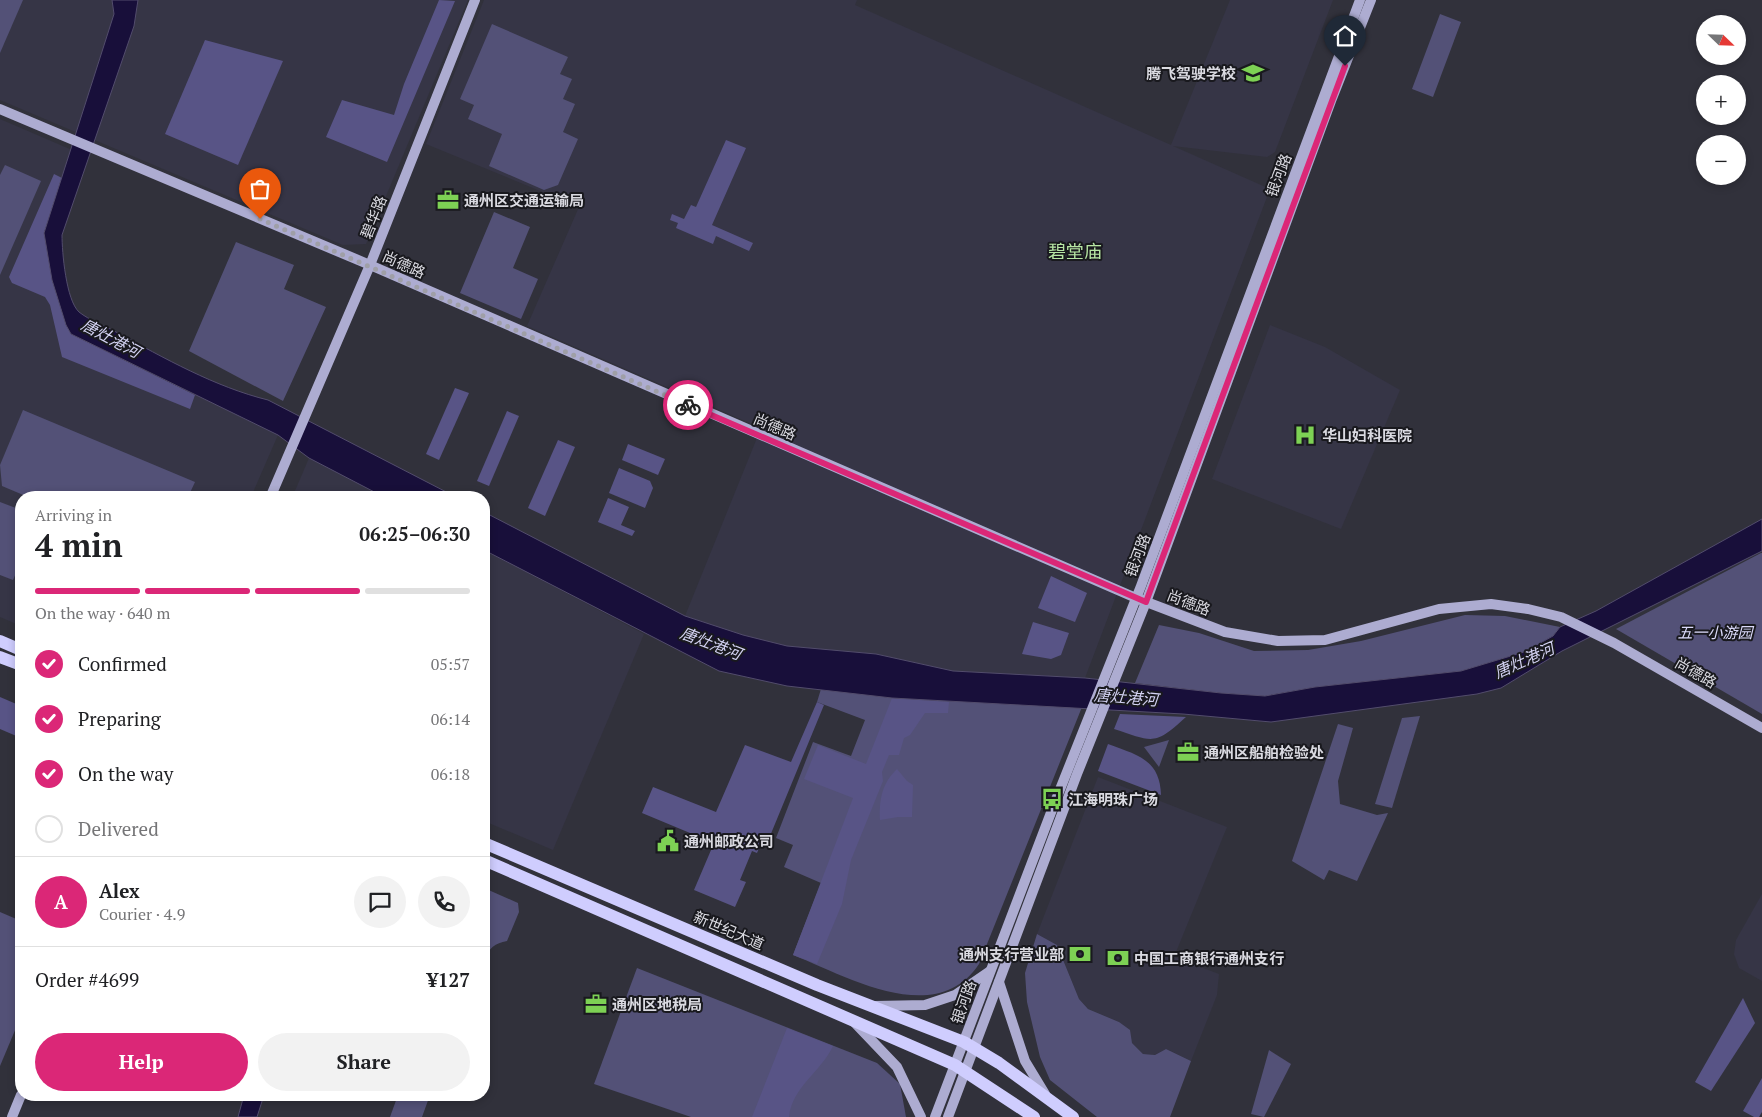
<!DOCTYPE html>
<html lang="en">
<head>
<meta charset="utf-8">
<style>
	:root { --surface:#fff; --page:#f2f2f2; --text:#202124; --muted:#757577; --line:#e0e0e0; --accent:#db2777 }
	body { margin:0; font-family:"PT Serif","Noto Sans SC",serif; background:var(--page); color:var(--text); height:100vh; display:flex; flex-direction:column; font-size:19px; white-space:nowrap }
	* { box-sizing:border-box; margin:0 }
	p { font-size:16px; color:var(--muted) }
	.icon { flex:none; width:28px; height:28px; fill:none; stroke:currentColor; stroke-width:2; stroke-linecap:round; stroke-linejoin:round }
	.map { position:relative; flex:1; overflow:hidden }
	.sheet { position:absolute; left:15px; top:491px; width:475px; height:610px; display:flex; flex-direction:column; background:var(--surface); border-radius:20px; box-shadow:0 2px 8px #0003 }
	.sheet>* { flex:none }
	.needle { width:32px; rotate:113deg }
	.controls { position:absolute; left:1696px; top:15px; display:grid; gap:10px }
	.controls a { display:grid; place-items:center; width:50px; height:50px; border-radius:50%; background:var(--surface); box-shadow:0 2px 8px #0003; font-size:25px }
	.pin { position:absolute; display:grid; place-items:center; width:42px; height:42px; color:#fff; margin:-51px -21px; border-radius:50% 50% 50% 0; rotate:-45deg; box-shadow:0 0 5px #0007 }
	.pin .icon { rotate:45deg }
	.courier { position:absolute; display:grid; place-items:center; width:50px; height:50px; margin:-25px; border:4px solid #db2777; border-radius:50%; background:#fff; color:#222; box-shadow:0 1px 6px #0007 }
	.summary em { font-style:normal; font-weight:800 }
	.summary div { display:flex; flex-direction:column-reverse }
	.summary { display:flex; align-items:center; justify-content:space-between; height:85px; padding:0 20px }
	h1 { font-size:32px; font-weight:800; line-height:38px }
	.bar { display:grid; grid-template-columns:repeat(4,1fr); gap:8px 5px; align-content:center; height:60px; padding:0 20px }
	.bar i { height:6px; border-radius:4px; background:var(--line) }
	.bar .active { background:var(--accent) }
	.bar p { grid-column:span 4 }
	.line { display:flex; align-items:center; gap:12px; padding:0 20px; border-top:1px solid var(--line) }
	.line div { flex:1 }
	.round { display:grid; place-items:center; flex:none; width:52px; height:52px; border-radius:26px; background:var(--page) }
	ol { padding:0 20px; list-style:none }
	li { display:flex; align-items:center; gap:15px; height:55px }
	li p { margin-inline-start:auto }
	li .icon { padding:5px; border-radius:50%; background:var(--accent); color:#fff; stroke-width:4 }
	li:last-child { color:var(--muted) }
	li i { width:28px; height:28px; border:2px solid var(--line); border-radius:50% }
	.button { display:flex; gap:10px; margin-top:auto; padding:10px 20px }
	.button a { flex:1; height:58px; border-radius:30px; background:var(--accent); color:#fff; font-size:20px; font-weight:800; line-height:58px; text-align:center }
	.button a+a { background:var(--page); color:var(--text) }
	.map>svg:first-child { display:block }
	.built { fill:#363546 }
	.green { fill:#535177 }
	.forest { fill:#585486 }
	.water { fill:#180f3a; stroke:#524c6c }
	.lines { fill:none; stroke-linecap:round; stroke-linejoin:round }
	.secondary { stroke:#adacd1; stroke-width:10 }
	.primary { stroke:#cfcdfe; stroke-width:12 }
	.done { stroke:#9f9fa7; stroke-width:5; stroke-dasharray:0 9 }
	.route { stroke:#db2777; stroke-width:6 }
	.labels { text-anchor:middle; dominant-baseline:central; stroke-width:4; stroke-linejoin:round; paint-order:stroke }
	.poi-label { font-size:15px; font-weight:bold; fill:#dadae1; stroke:#19191e; text-anchor:start }
	.street-label { font-size:15px; fill:#dadae1; stroke:#19191e }
	.park-label { font-size:15px; font-style:italic; fill:#dbdafa; stroke:#19191e }
	.water-label { font-size:16px; font-style:italic; fill:#d3d2f2; stroke:#19191e }
	.quarter-label { font-size:18px; fill:#b7e6a4; stroke:#19191e }
</style>
</head>
<body>
<div class="map">
<svg width="1762" height="1117" viewBox="0 0 1762 1117">
	<rect width="100%" height="100%" fill="#31313b"/>
	<g class="built">
		<polygon points="0,0 468,0 366,244 343,245 0,100"/>
		<polygon points="484,0 857,0 855,5 1171,145 1230,0 1333,0 1275,152 1267,157 1173,146 1270,189 1085,678 953,671 876,654 787,646 743,635 685,616 761,428 527,326 579,207 426,144"/>
		<polygon points="0,119 72,150 44,233 71,334 278,435 251,497 21,498 21,626 0,617"/>
		<polygon points="1270,325 1325,347 1400,390 1341,529 1212,479"/>
		<polygon points="309,458 384,497 292,498"/>
		<polygon points="484,550 644,634 553,850 484,821"/>
		<polygon points="1098,777 1227,827 1174,957 1219,974 1217,995 1191,1061 1166,1049 1155,1055 1143,1054 1132,1043 1119,1022 1088,1009 1079,999 1057,945 1037,934"/>
		<polygon points="1762,894 1762,981 1739,968 1734,954 1736,940"/>
	</g>
	<g class="green">
		<polygon points="0,0 23,0 0,53"/>
		<polygon points="1440,14 1461,22 1433,97 1412,89"/>
		<polygon points="492,24 568,57 560,74 572,79 563,99 575,104 563,132 578,139 558,185 544,190 489,166 502,134 468,119 474,105 460,99"/>
		<polygon points="5,165 41,181 0,275 0,175"/>
		<polygon points="494,212 530,227 513,268 538,279 521,319 460,293"/>
		<polygon points="236,242 294,265 284,289 326,307 283,401 189,351"/>
		<polygon points="23,410 195,482 188,497 28,497 2,486 0,465"/>
		<polygon points="0,502 21,510 21,562 13,580 0,575"/>
		<polygon points="1762,553 1762,714 1616,629 1761,553"/>
		<polygon points="1465,615 1505,616 1560,627 1553,636 1524,652 1461,671 1315,687 1265,696 1221,693 1135,683 1159,625 1199,633 1254,651 1308,650 1361,641"/>
		<path d="M821,689L892,698L1082,707L979,964C936,1029 846,976 793,955L821,883L784,867L793,845L776,838L813,742L851,756L865,720L817,702Z"/>
		<polygon points="1420,716 1392,808 1375,804 1402,718"/>
		<polygon points="1338,724 1353,728 1338,781 1340,804 1377,815 1388,813 1357,881 1329,870 1324,880 1292,861"/>
		<polygon points="1169,740 1159,767 1144,747"/>
		<path d="M484,888L518,903L519,912L507,941C495,943 489,948 484,960Z"/>
		<polygon points="0,912 21,921 21,1016 0,1066"/>
		<polygon points="1037,934 1057,945 1079,999 1088,1009 1119,1022 1130,1030 1132,1043 1143,1054 1155,1055 1166,1049 1191,1061 1170,1117 1097,1117 1050,1080 1040,1057 1027,1002 1025,973"/>
		<polygon points="637,968 877,1063 900,1084 906,1117 691,1117 594,1084"/>
		<polygon points="1269,1050 1291,1064 1264,1117 1251,1114"/>
		<polygon points="398,1095 430,1095 422,1117 390,1117"/>
	</g>
	<g class="forest">
		<polygon points="439,0 455,1 387,162 326,137 342,100 394,115 404,84"/>
		<polygon points="205,40 283,61 238,165 165,134"/>
		<polygon points="726,140 746,148 712,225 753,243 749,251 716,236 713,244 676,228 678,223 670,220 672,214 684,219 691,205 696,207"/>
		<polygon points="54,174 62,178 44,233 71,334 195,395 190,409 62,357 50,305 45,297 12,283 9,277"/>
		<polygon points="455,388 469,393 439,460 426,454"/>
		<polygon points="507,411 519,416 489,486 477,481"/>
		<polygon points="558,440 575,447 545,516 528,508"/>
		<polygon points="628,444 665,459 658,475 622,460"/>
		<polygon points="619,468 650,481 653,488 645,508 609,493"/>
		<polygon points="608,498 629,507 621,525 635,531 632,536 598,522"/>
		<polygon points="1051,576 1087,593 1075,622 1038,608"/>
		<polygon points="1033,622 1069,633 1061,655 1051,659 1022,654"/>
		<polygon points="0,697 21,706 21,738 0,729"/>
		<polygon points="892,698 949,702 948,713 925,713 910,735 904,738 899,755 889,755 882,772 883,781 851,860 842,904 817,964 793,955 853,798 804,779 818,745 866,764"/>
		<polygon points="817,702 824,705 770,836 765,834 757,853 752,851 740,880 746,882 735,907 694,890 714,843 642,813 653,787 716,812 745,745 791,762"/>
		<path d="M1120,714L1186,717C1154,746 1154,742 1114,729Z"/>
		<path d="M1108,744C1137,755 1160,759 1161,795L1098,771Z"/>
		<path d="M897,769L907,781L913,785L912,817H898L880,820C879,800 882,783 897,769Z"/>
		<polygon points="1743,998 1755,1023 1711,1091 1695,1082"/>
		<path d="M787,1028L833,1046C821,1072 792,1087 789,1117H752Z"/>
		<polygon points="1762,1078 1762,1112 1759,1117 1754,1117 1743,1111"/>
	</g>
	<g class="water">
		<path d="M112,0H138L134,26L62,235C62,252 66,300 79,312C89,320 105,326 116,332C164,358 215,387 268,400L456,497H384L309,458L278,435L71,334L66,325L52,280L44,233L114,14Z"/>
		<polygon points="484,512 685,616 743,635 787,646 876,654 953,671 1085,678 1221,693 1265,696 1315,687 1461,671 1524,652 1553,636 1560,627 1596,611 1762,519 1762,551 1562,651 1501,688 1477,694 1271,722 1183,714 892,698 787,686 719,671 484,550"/>
		<polygon points="244,1095 264,1095 257,1117 238,1117"/>
	</g>
	<g class="lines">
		<g class="secondary">
			<polyline points="0,109 370,265 1136,598 1225,632 1278,641 1325,640 1439,609 1491,604 1528,609 1561,617 1614,643 1762,728"/>
			<polyline points="270,498 370,265 475,0"/>
			<polyline points="999,982 1025,1061 1045,1094"/>
			<polyline points="875,1006 925,1005 955,995 990,971"/>
			<polyline points="855,1023 897,1067 921,1117"/>
			<polyline points="12,1117 21,1095"/>
			<polyline points="935,1117 1055,802 1141,586 1360,0"/>
			<polyline points="948,1117 1077,774 1146,602 1331,101 1371,0"/>
		</g>
		<g class="primary">
			<polyline points="0,641 21,650"/>
			<polyline points="0,657 21,665"/>
			<polyline points="484,843 817,985 964,1042 999,1063 1073,1117"/>
			<polyline points="484,860 955,1065 1034,1117"/>
		</g>
	</g>
	<g class="lines">
		<polyline class="done" points="260,219 688,405"/>
		<polyline class="route" points="688,405 1146,602 1345,66"/>
	</g>
	<defs>
		<g id="school-bare" transform="scale(1.725)"><path d="M0-5L7-2L0 1L-7-2ZM-4 1L0 2.5L4 1V4Q0 6-4 4Z" fill="#7dd154" stroke="#19191e" stroke-width="2.5" paint-order="stroke"/></g>
		<g id="office-bare" transform="scale(1.725)"><path d="M-6-3h4V-5.5h4V-3h4V5H-6ZM-1-4.5V-3h2v-1.5ZM-6 0V1H6V0Z" fill="#7dd154" stroke="#19191e" stroke-width="2.5" paint-order="stroke"/></g>
		<g id="hospital-bare" transform="scale(1.725)"><path d="M-5-5h3v3.5h4V-5h3V5h-3V1.5h-4V5h-3Z" fill="#7dd154" stroke="#19191e" stroke-width="2.5" paint-order="stroke"/></g>
		<g id="bus-bare" transform="scale(1.725)"><path d="M-5-6H5V4H4V6H2V4H-2V6H-4V4H-5ZM-3.5-4V0h7V-4ZM-3.5 1.2v1.5H-2V1.2ZM2 1.2v1.5H3.5V1.2Z" fill="#7dd154" stroke="#19191e" stroke-width="2.5" paint-order="stroke"/></g>
		<g id="civic-bare" transform="scale(1.725)"><path d="M-.6-6.5H3V-4.5H.6V-3L4-1V1h2V6H-6V1h2V-1L-.6-3ZM-1.2 2.5V6h2.4V2.5Z" fill="#7dd154" stroke="#19191e" stroke-width="2.5" paint-order="stroke"/></g>
		<g id="bank-bare" transform="scale(1.725)"><path d="M-6-4H6V4H-6ZM0-2.3a2.3 2.3 0 1 0 0 4.6a2.3 2.3 0 1 0 0-4.6Z" fill="#7dd154" stroke="#19191e" stroke-width="2.5" paint-order="stroke"/></g>
	</defs>
	<g fill-rule="evenodd">
		<use href="#school-bare" x="1253" y="73"/>
		<use href="#office-bare" x="448" y="200"/>
		<use href="#hospital-bare" x="1305" y="435"/>
		<use href="#office-bare" x="1188" y="752"/>
		<use href="#bus-bare" x="1052" y="799"/>
		<use href="#civic-bare" x="668" y="841"/>
		<use href="#bank-bare" x="1080" y="954"/>
		<use href="#bank-bare" x="1118" y="958"/>
		<use href="#office-bare" x="596" y="1004"/>
	</g>
	<g class="labels">
		<g class="poi-label">
			<text x="1236" y="73" text-anchor="end">腾飞驾驶学校</text>
			<text x="464" y="200">通州区交通运输局</text>
			<text x="1322" y="435">华山妇科医院</text>
			<text x="1204" y="752">通州区船舶检验处</text>
			<text x="1068" y="799">江海明珠广场</text>
			<text x="684" y="841">通州邮政公司</text>
			<text x="1064" y="954" text-anchor="end">通州支行营业部</text>
			<text x="1134" y="958">中国工商银行通州支行</text>
			<text x="612" y="1004">通州区地税局</text>
		</g>
		<g class="street-label">
			<text transform="translate(1278 175) rotate(-69)">银河路</text>
			<text transform="translate(373 217) rotate(-68)">碧华路</text>
			<text transform="translate(404 264) rotate(24)">尚德路</text>
			<text transform="translate(775 426) rotate(23)">尚德路</text>
			<text transform="translate(1137 555) rotate(-69)">银河路</text>
			<text transform="translate(1189 602) rotate(21)">尚德路</text>
			<text transform="translate(1696 672) rotate(30)">尚德路</text>
			<text transform="translate(729 930) rotate(23)">新世纪大道</text>
			<text transform="translate(963 1002) rotate(-70)">银河路</text>
		</g>
		<g class="park-label">
			<text x="1715" y="632">五一小游园</text>
		</g>
		<g class="water-label">
			<text transform="translate(111 338) rotate(28)">唐灶港河</text>
			<text transform="translate(711 643) rotate(21)">唐灶港河</text>
			<text transform="translate(1524 660) rotate(-24)">唐灶港河</text>
			<text transform="translate(1126 697) rotate(5)">唐灶港河</text>
		</g>
		<g class="quarter-label">
			<text x="1075" y="251">碧堂庙</text>
		</g>
	</g>
</svg>
<div class="controls">
<a><svg class="needle" viewBox="-14 -14 28 28"><path d="M0-13l5 13h-10z" fill="#e53935"/><path d="M0 13l5-13h-10z" fill="#757577"/></svg></a>
<a>+</a>
<a>−</a>
</div>
<div class="pin" style="left:260px;top:219px;background:#ea580c"><svg class="icon" aria-label="bag" viewBox="0 0 24 24"><path d="M5 8h14l-1 12H6zM9 8a3 3 0 0 1 6 0"/></svg></div>
<div class="pin" style="left:1345px;top:66px;background:#1f2937"><svg class="icon" aria-label="home" viewBox="0 0 24 24"><path d="M3 11l9-7 9 7M6 9v11h12V9"/></svg></div>
<div class="courier" style="left:688px;top:405px"><svg class="icon" aria-label="bike" viewBox="0 0 24 24"><circle cx="6" cy="16" r="4"/><circle cx="18" cy="16" r="4"/><path d="M6 16l4-8h5l3 8M10 8l3 8H6M13 5h3"/></svg></div>
<section class="sheet">
<div class="summary"><div><h1>4 min</h1><p>Arriving in</p></div><em>06:25–06:30</em></div>
<div class="bar"><i class="active"></i><i class="active"></i><i class="active"></i><i></i><p>On the way · 640 m</p></div>
<ol>
<li><svg class="icon" aria-label="check" viewBox="0 0 24 24"><path d="M5 12l5 5 9-10"/></svg>Confirmed<p>05:57</p></li>
<li><svg class="icon" aria-label="check" viewBox="0 0 24 24"><path d="M5 12l5 5 9-10"/></svg>Preparing<p>06:14</p></li>
<li><svg class="icon" aria-label="check" viewBox="0 0 24 24"><path d="M5 12l5 5 9-10"/></svg>On the way<p>06:18</p></li>
<li><i></i>Delivered</li>
</ol>
<div class="line" style="height:90px"><b class="round" style="background:var(--accent);color:#fff">A</b><div><b>Alex</b><p>Courier · 4.9</p></div><a class="round"><svg class="icon" aria-label="chat" viewBox="0 0 24 24"><path d="M4 5h16v11H9l-5 4z"/></svg></a><a class="round"><svg class="icon" aria-label="phone" viewBox="0 0 24 24"><path d="M5 4h4l2 5-3 2q2 4 5 5l2-3 5 2v4C11 20 4 13 5 4z"/></svg></a></div>
<div class="line" style="height:65px"><div>Order #4699</div><b>¥127</b></div>
<div class="button"><a>Help</a><a>Share</a></div>
</section>
</div>
</body>
</html>
